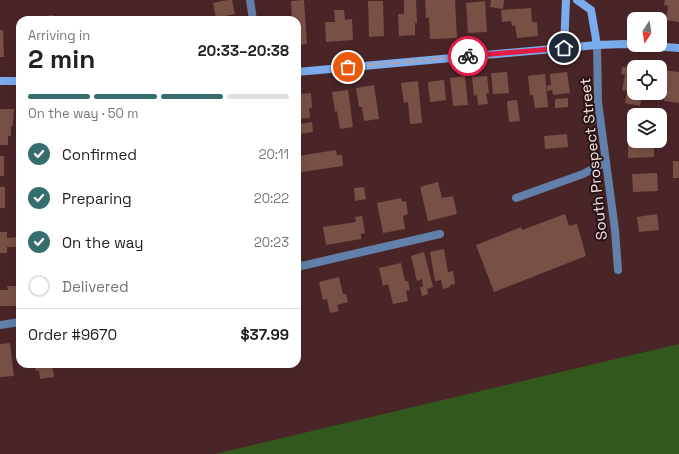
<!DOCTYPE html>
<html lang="en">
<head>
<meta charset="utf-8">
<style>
	:root { --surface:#fff; --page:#f6f6f6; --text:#202124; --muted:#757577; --line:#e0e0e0; --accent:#366e70 }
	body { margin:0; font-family:"Space Grotesk",sans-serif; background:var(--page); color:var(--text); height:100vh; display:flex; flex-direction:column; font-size:15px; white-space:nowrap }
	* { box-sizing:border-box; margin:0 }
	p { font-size:13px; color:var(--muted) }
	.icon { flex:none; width:22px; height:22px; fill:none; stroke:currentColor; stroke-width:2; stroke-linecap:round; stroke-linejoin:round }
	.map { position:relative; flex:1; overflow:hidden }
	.details { position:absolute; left:16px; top:16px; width:285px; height:352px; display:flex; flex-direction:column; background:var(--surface); border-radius:12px; box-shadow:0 4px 16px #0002 }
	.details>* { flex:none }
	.needle { width:26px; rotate:192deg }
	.buttons { position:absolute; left:627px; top:12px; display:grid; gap:8px }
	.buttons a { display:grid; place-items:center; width:40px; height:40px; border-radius:8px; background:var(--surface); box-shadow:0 4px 16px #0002; font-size:20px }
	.pin { position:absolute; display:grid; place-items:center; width:34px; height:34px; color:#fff; margin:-17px; border:2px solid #fff; border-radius:50%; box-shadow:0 1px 4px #0007 }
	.courier { position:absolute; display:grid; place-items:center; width:40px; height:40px; margin:-20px; border:3px solid #e11d48; border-radius:50%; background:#fff; color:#222; box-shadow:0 1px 5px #0007 }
	.headline em { font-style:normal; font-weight:800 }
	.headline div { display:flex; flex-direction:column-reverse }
	.headline { display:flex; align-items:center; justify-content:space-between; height:68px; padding:0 12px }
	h1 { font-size:26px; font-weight:800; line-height:30px }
	.bar { display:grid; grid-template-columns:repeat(4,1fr); gap:6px 4px; align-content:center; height:48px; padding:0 12px }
	.bar i { height:5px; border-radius:3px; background:var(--line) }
	.bar .current { background:var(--accent) }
	.bar p { grid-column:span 4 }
	.line { display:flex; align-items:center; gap:10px; padding:0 12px; border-top:1px solid var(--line) }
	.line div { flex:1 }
	ol { padding:0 12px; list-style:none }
	li { display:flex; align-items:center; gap:12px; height:44px }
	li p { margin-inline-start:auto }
	li .icon { padding:4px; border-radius:50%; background:var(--accent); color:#fff; stroke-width:4 }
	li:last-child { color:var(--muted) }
	li i { width:22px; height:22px; border:2px solid var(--line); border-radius:50% }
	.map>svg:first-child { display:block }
	.water { fill:#33581e }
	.building { fill:#785046 }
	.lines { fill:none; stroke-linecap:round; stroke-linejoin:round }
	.lane { stroke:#6280a9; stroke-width:8 }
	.street { stroke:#6280a9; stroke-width:8 }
	.secondary { stroke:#7baced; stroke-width:8 }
	.done { stroke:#bea0a2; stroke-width:4; stroke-dasharray:0 7.2 }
	.route { stroke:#e11d48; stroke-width:5 }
	.labels { text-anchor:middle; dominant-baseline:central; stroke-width:4; stroke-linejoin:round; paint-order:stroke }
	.street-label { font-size:15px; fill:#fce3e3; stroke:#251415 }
</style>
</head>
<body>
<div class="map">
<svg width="679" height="454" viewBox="0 0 679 454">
	<rect width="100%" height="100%" fill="#4a2528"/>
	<polygon class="water" points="679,344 679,454 215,454"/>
	<g class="building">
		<polygon points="228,0 232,0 235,14 216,18 213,3"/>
		<polygon points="304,0 307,44 297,45 297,20 292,20 291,1"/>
		<polygon points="404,0 416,0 417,23 415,23 415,35 399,36 398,14 404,14"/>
		<polygon points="425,0 455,0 457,38 430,39 429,17 426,18"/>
		<polygon points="491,0 504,0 503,9 490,7"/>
		<polygon points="665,0 679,0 679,22 666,20 668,6 664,5"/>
		<polygon points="368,1 383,1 384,36 369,37"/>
		<polygon points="485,1 487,32 468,33 466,3"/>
		<polygon points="531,8 532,22 537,22 538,36 517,38 515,25 512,26 511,21 502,22 501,10"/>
		<polygon points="334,10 344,10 345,20 352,19 353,40 326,42 325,22 335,22"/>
		<polygon points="53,15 54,20 24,20 24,19"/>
		<polygon points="0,30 3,30 4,57 0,57"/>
		<polygon points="622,67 634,68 634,93 643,93 640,106 625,103 627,91 622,90 625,75 621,74"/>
		<polygon points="663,70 679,72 679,103 664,101 666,84 662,83"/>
		<polygon points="507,72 509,93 493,94 491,73"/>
		<polygon points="567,72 570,93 553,95 552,90 547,91 547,86 551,85 550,74"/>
		<polygon points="545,74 548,107 535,108 533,95 530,95 528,76"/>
		<polygon points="465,76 468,105 453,106 450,78"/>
		<polygon points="487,76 489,93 486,94 488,104 478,105 477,95 474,96 472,77"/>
		<polygon points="444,80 446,100 430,102 428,82"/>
		<polygon points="418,81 422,123 410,124 408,102 404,103 401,83"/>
		<polygon points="374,85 379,119 364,121 362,107 359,107 356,88"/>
		<polygon points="348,90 353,127 340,129 337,111 335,112 332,92"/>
		<polygon points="311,93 312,108 309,108 310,118 297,119 297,94"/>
		<polygon points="568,98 568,107 555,108 555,99"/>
		<polygon points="517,100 520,121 509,122 507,101"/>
		<polygon points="0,109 14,109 13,126 11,126 11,136 8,136 8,145 0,145"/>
		<polygon points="312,122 313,132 299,134 298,124"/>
		<polygon points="567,134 568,147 545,149 544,136"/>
		<polygon points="628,141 654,141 654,157 628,158"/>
		<polygon points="336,150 337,155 342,155 343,166 301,172 298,156"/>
		<rect x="0" y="156" width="4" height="20"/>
		<rect x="673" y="161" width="6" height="17"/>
		<polygon points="657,173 658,191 633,192 632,174"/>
		<polygon points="438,182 442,198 453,196 457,214 428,221 420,187"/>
		<rect x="0" y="187" width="5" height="21"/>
		<polygon points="364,187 366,199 355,201 354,188"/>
		<polygon points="401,198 402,202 406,201 408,214 403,216 405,229 383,233 377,203"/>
		<polygon points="565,214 569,226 577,224 586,256 494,292 476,245 521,227 522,230"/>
		<polygon points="657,214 659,230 639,232 637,217"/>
		<polygon points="362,216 365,233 361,234 361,239 326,245 323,227 356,222 355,217"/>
		<polygon points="0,232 7,232 7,238 20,237 20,247 7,247 7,253 0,253"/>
		<polygon points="444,249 448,272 453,271 455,284 450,285 450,287 443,289 441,280 435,281 430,252"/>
		<polygon points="424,252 433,287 427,289 428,294 422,296 420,287 423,287 422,279 417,281 411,256"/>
		<polygon points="401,263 405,281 408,281 410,290 406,291 408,301 393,304 388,284 383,286 379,268"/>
		<polygon points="339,277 343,294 346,294 348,302 337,305 339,311 330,313 327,299 323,300 319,282"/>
		<polygon points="7,286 20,286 20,306 0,306 0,290 8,290"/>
		<polygon points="10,343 14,376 0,377 0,344"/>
		<polygon points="34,364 52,364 54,377 40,379 39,371 36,371"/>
	</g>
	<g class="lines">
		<polyline class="lane" points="516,198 583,174 606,162"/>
		<g class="street">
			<polyline points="250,0 253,20"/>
			<polyline points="597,45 598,102 615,230 618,270"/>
			<polyline points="297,267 440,234"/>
			<polyline points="0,325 20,322"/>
		</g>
		<g class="secondary">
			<polyline points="577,0 591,10 597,45"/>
			<polyline points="564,48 566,0"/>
			<polyline points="297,72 597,45 624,44 679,48"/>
			<polyline points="0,81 20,81"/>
		</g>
	</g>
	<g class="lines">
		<polyline class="done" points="348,67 468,56"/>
		<polyline class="route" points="468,56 564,48"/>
	</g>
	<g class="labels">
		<g class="street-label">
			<text transform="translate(593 159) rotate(-96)">South Prospect Street</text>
		</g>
	</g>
</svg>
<div class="buttons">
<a><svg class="needle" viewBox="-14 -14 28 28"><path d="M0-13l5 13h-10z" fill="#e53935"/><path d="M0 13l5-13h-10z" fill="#757577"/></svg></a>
<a><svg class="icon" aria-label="locate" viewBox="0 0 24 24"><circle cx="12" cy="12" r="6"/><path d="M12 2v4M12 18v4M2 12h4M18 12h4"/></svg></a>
<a><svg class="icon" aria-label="layers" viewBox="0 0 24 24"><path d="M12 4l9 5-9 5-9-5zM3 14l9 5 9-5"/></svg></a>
</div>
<div class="pin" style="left:348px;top:67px;background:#ea580c"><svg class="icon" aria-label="bag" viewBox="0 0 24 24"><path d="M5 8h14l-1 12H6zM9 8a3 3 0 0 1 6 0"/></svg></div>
<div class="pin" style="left:564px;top:48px;background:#1f2937"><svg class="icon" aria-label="home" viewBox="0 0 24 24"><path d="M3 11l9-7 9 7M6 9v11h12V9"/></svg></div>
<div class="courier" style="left:468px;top:56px"><svg class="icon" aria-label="bike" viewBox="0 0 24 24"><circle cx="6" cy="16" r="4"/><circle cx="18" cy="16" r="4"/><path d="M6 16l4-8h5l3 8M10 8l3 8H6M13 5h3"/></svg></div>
<section class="details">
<div class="headline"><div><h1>2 min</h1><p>Arriving in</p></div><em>20:33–20:38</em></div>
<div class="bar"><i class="current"></i><i class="current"></i><i class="current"></i><i></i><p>On the way · 50 m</p></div>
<ol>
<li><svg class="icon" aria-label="check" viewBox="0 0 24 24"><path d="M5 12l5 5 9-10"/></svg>Confirmed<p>20:11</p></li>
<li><svg class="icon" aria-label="check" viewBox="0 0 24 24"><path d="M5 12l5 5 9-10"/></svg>Preparing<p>20:22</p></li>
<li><svg class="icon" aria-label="check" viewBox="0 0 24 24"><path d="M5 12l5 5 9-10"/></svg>On the way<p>20:23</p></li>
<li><i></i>Delivered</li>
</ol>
<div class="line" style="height:52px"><div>Order #9670</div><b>$37.99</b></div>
</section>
</div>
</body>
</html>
